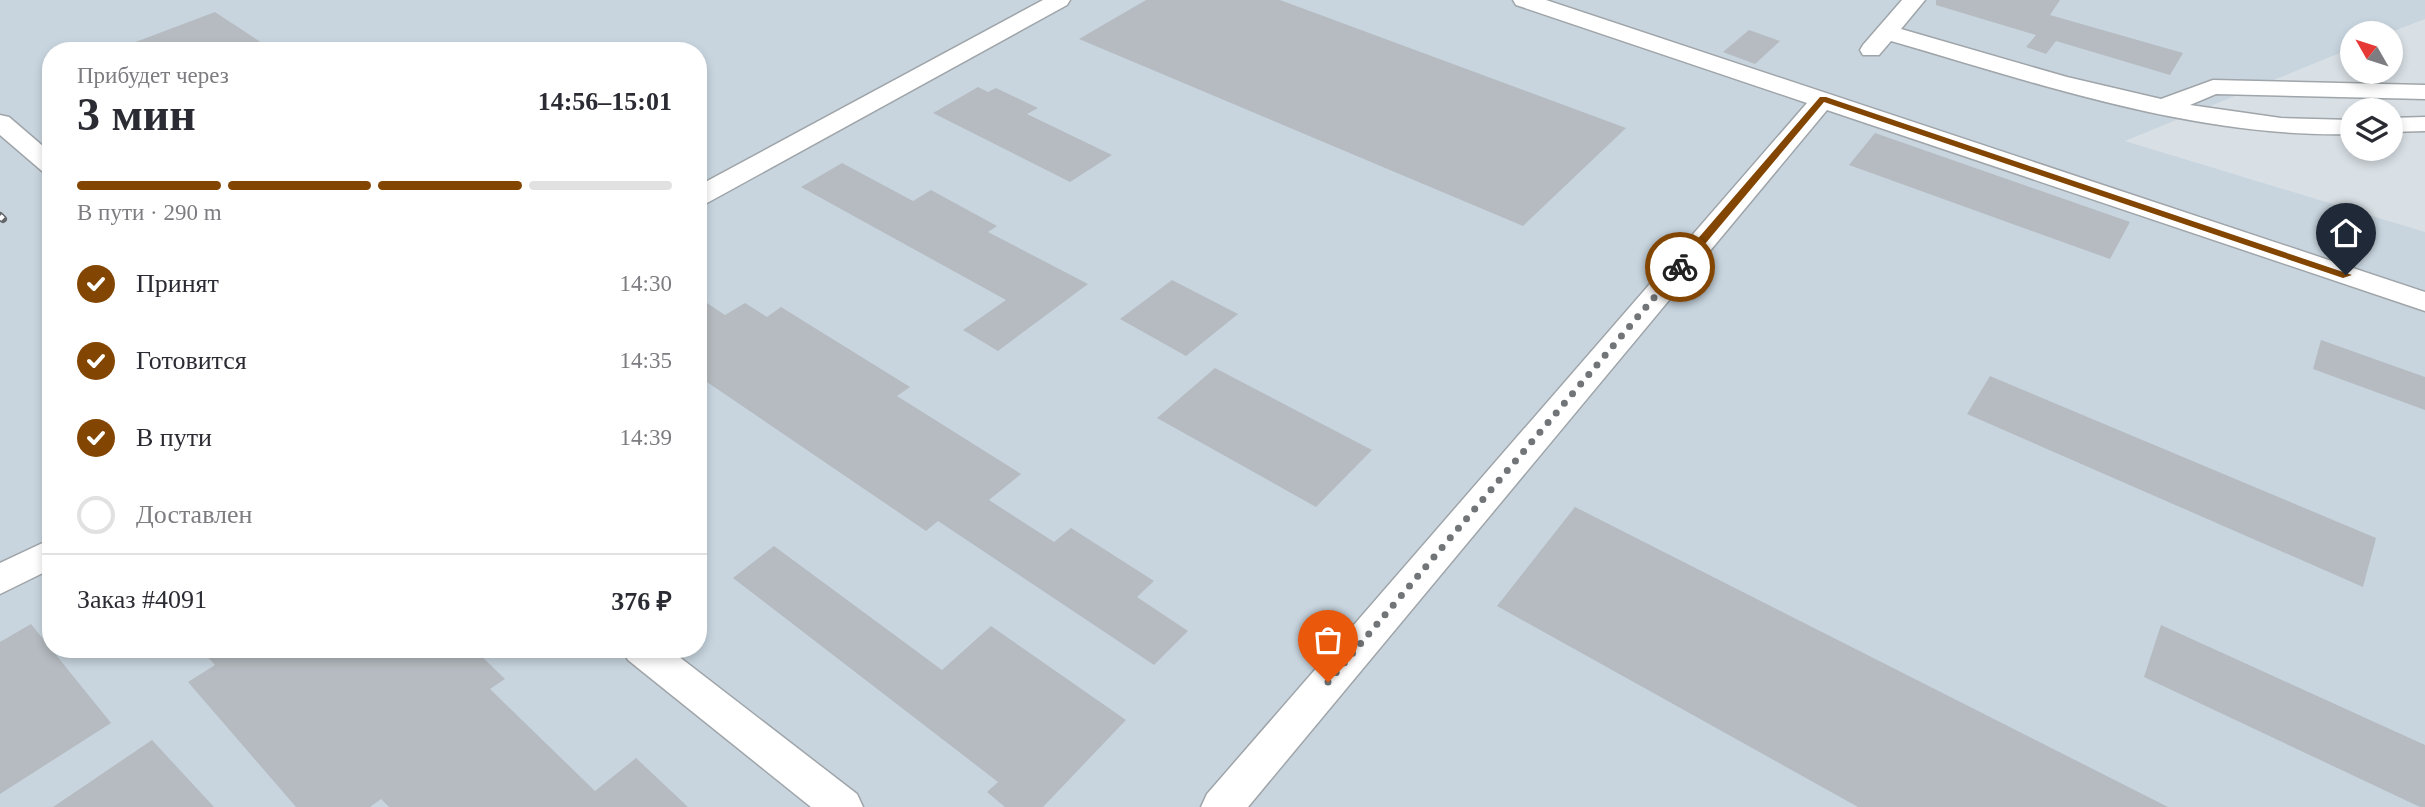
<!DOCTYPE html>
<html lang="ru">
<head>
<meta charset="utf-8">
<style>
	:root { --surface:#fff; --page:#f2f2f3; --text:#2b2b33; --muted:#7c7c81; --line:#e1e1e2; --accent:#834602 }
	body { margin:0; font-family:Georgia,serif; background:var(--page); color:var(--text); height:100vh; display:flex; flex-direction:column; font-size:26px; white-space:nowrap }
	* { box-sizing:border-box; margin:0 }
	p { font-size:23px; color:var(--muted) }
	.icon { flex:none; width:38px; height:38px; fill:none; stroke:currentColor; stroke-width:2; stroke-linecap:round; stroke-linejoin:round }
	.map { position:relative; flex:1; overflow:hidden }
	.drawer { position:absolute; left:42px; top:42px; width:665px; height:616px; display:flex; flex-direction:column; background:var(--surface); border-radius:28px; box-shadow:0 4px 10px #0003 }
	.drawer>* { flex:none }
	.needle { width:46px; rotate:309deg }
	.controls { position:absolute; left:2340px; top:21px; display:grid; gap:14px }
	.controls a { display:grid; place-items:center; width:63px; height:63px; border-radius:50%; background:var(--surface); box-shadow:0 4px 10px #0003; font-size:35px }
	.pin { position:absolute; display:grid; place-items:center; width:60px; height:60px; color:#fff; margin:-72px -30px; border-radius:50% 50% 50% 0; rotate:-45deg; box-shadow:0 0 7px #0007 }
	.pin .icon { rotate:45deg }
	.courier { position:absolute; display:grid; place-items:center; width:70px; height:70px; margin:-35px; border:5px solid #834602; border-radius:50%; background:#fff; color:#222; box-shadow:0 2px 9px #0007 }
	.head em { font-style:normal; font-weight:800 }
	.head div { display:flex; flex-direction:column-reverse }
	.head { display:flex; align-items:center; justify-content:space-between; height:119px; padding:0 35px }
	h1 { font-size:46px; font-weight:800; line-height:52px }
	.bar { display:grid; grid-template-columns:repeat(4,1fr); gap:10px 7px; align-content:center; height:84px; padding:0 35px }
	.bar i { height:9px; border-radius:5px; background:var(--line) }
	.bar .selected { background:var(--accent) }
	.bar p { grid-column:span 4 }
	.line { display:flex; align-items:center; gap:18px; padding:0 35px; border-top:2px solid var(--line) }
	.line div { flex:1 }
	ol { padding:0 35px; list-style:none }
	li { display:flex; align-items:center; gap:21px; height:77px }
	li p { margin-inline-start:auto }
	li .icon { padding:7px; border-radius:50%; background:var(--accent); color:#fff; stroke-width:4 }
	li:last-child { color:var(--muted) }
	li i { width:38px; height:38px; border:4px solid var(--line); border-radius:50% }
	.map>svg:first-child { display:block }
	.built { fill:#c8d5df; fill-rule:evenodd }
	.building { fill:#b5bbc0 }
	.lines { fill:none; stroke-linecap:round; stroke-linejoin:round }
	.minor-casing { stroke:#9fa5a9; stroke-width:3 }
	.minor { fill:#fff; fill-rule:evenodd }
	.rail-casing { stroke:#64686b; stroke-width:8 }
	.rail { stroke:#fff; stroke-width:5; stroke-dasharray:15; stroke-linecap:butt }
	.route { fill:#834602 }
	.done { stroke:#717578; stroke-width:7; stroke-dasharray:0 12.6 }
</style>
</head>
<body>
<div class="map">
<svg width="2425" height="807" viewBox="0 0 2425 807">
	<rect width="100%" height="100%" fill="#d9e0e5"/>
	<path class="built" d="M0,0H2425V19L2389,33H2352V48L2125,141L2425,232V807H0ZM51,51H698V649H51Z"/>
	<g class="building">
		<polygon points="1146,0 1280,0 1626,128 1523,226 1079,39"/>
		<polygon points="1936,0 2060,0 2050,15 2183,53 2170,75 2056,41 2046,54 2026,47 2036,35 1936,5"/>
		<polygon points="215,12 274,51 117,51 117,49"/>
		<polygon points="1749,30 1780,41 1755,64 1723,52"/>
		<polygon points="978,87 988,92 996,88 1038,108 1027,114 1112,155 1070,182 933,113"/>
		<polygon points="1875,133 2130,222 2110,259 1849,165"/>
		<polygon points="842,163 913,201 931,190 997,226 988,232 1088,284 998,351 963,330 1006,300 801,187"/>
		<polygon points="1172,280 1238,314 1186,356 1120,319"/>
		<polygon points="698,297 725,315 745,303 767,317 781,307 910,387 897,396 1021,474 989,500 1054,542 1071,528 1154,581 1137,597 1188,631 1154,665 938,521 926,531 698,376"/>
		<polygon points="2321,340 2425,377 2425,410 2313,369"/>
		<polygon points="1215,368 1372,450 1316,507 1157,418"/>
		<polygon points="1990,376 2376,538 2363,587 1967,414"/>
		<polygon points="1575,507 2168,807 1858,807 1497,606"/>
		<polygon points="774,546 942,670 991,626 1126,720 1043,807 1005,807 987,792 998,782 733,578"/>
		<polygon points="31,624 111,723 0,794 0,642"/>
		<polygon points="2161,625 2425,745 2425,807 2420,807 2144,677"/>
		<polygon points="200,649 474,649 505,679 490,689 595,791 636,758 688,807 389,807 381,799 370,807 296,807 188,682 215,665"/>
		<polygon points="152,740 214,807 53,807"/>
	</g>
	<g class="lines">
		<g class="minor-casing">
			<g id="minor">
				<polygon points="1043,0 1070,0 1067,5 707,203 698,205 698,186"/>
				<polygon points="1513,0 1546,0 2425,292 2425,311 1827,110 1248,807 1201,807 1207,794 1807,103 1516,5"/>
				<path d="M1902,0H1925L1901,29L2067,77L2161,99L2213,80L2425,85V99L2216,94L2190,105L2281,118L2352,120V134C2195,138 2040,84 1891,41L1879,55H1863L1860,50L1863,45Z"/>
				<polygon points="0,115 9,117 51,153 51,174 42,171 0,135"/>
				<polygon points="2425,117 2425,131 2390,132 2390,118"/>
				<polygon points="51,539 51,569 0,594 0,563"/>
				<polygon points="622,649 669,649 857,794 863,807 811,807 628,660"/>
			</g>
		</g>
		<use href="#minor" class="minor"/>
		<g class="rail-casing">
			<polyline id="rail" points="0,216 3,219"/>
		</g>
		<use href="#rail" class="rail"/>
	</g>
	<polygon class="route" points="1820,97 1826,97 2352,275 2343,278 1824,102 1684,269 1676,269 1676,264"/>
	<g class="lines">
		<polyline class="done" points="1328,682 1680,267"/>
	</g>
</svg>
<div class="controls">
<a><svg class="needle" viewBox="-14 -14 28 28"><path d="M0-13l5 13h-10z" fill="#e53935"/><path d="M0 13l5-13h-10z" fill="#7c7c81"/></svg></a>
<a><svg class="icon" aria-label="layers" viewBox="0 0 24 24"><path d="M12 4l9 5-9 5-9-5zM3 14l9 5 9-5"/></svg></a>
</div>
<div class="pin" style="left:1328px;top:682px;background:#ea580c"><svg class="icon" aria-label="bag" viewBox="0 0 24 24"><path d="M5 8h14l-1 12H6zM9 8a3 3 0 0 1 6 0"/></svg></div>
<div class="pin" style="left:2346px;top:275px;background:#1f2937"><svg class="icon" aria-label="home" viewBox="0 0 24 24"><path d="M3 11l9-7 9 7M6 9v11h12V9"/></svg></div>
<div class="courier" style="left:1680px;top:267px"><svg class="icon" aria-label="bike" viewBox="0 0 24 24"><circle cx="6" cy="16" r="4"/><circle cx="18" cy="16" r="4"/><path d="M6 16l4-8h5l3 8M10 8l3 8H6M13 5h3"/></svg></div>
<section class="drawer">
<div class="head"><div><h1>3 мин</h1><p>Прибудет через</p></div><em>14:56–15:01</em></div>
<div class="bar"><i class="selected"></i><i class="selected"></i><i class="selected"></i><i></i><p>В пути · 290 m</p></div>
<ol>
<li><svg class="icon" aria-label="check" viewBox="0 0 24 24"><path d="M5 12l5 5 9-10"/></svg>Принят<p>14:30</p></li>
<li><svg class="icon" aria-label="check" viewBox="0 0 24 24"><path d="M5 12l5 5 9-10"/></svg>Готовится<p>14:35</p></li>
<li><svg class="icon" aria-label="check" viewBox="0 0 24 24"><path d="M5 12l5 5 9-10"/></svg>В пути<p>14:39</p></li>
<li><i></i>Доставлен</li>
</ol>
<div class="line" style="height:91px"><div>Заказ #4091</div><b>376 ₽</b></div>
</section>
</div>
</body>
</html>
